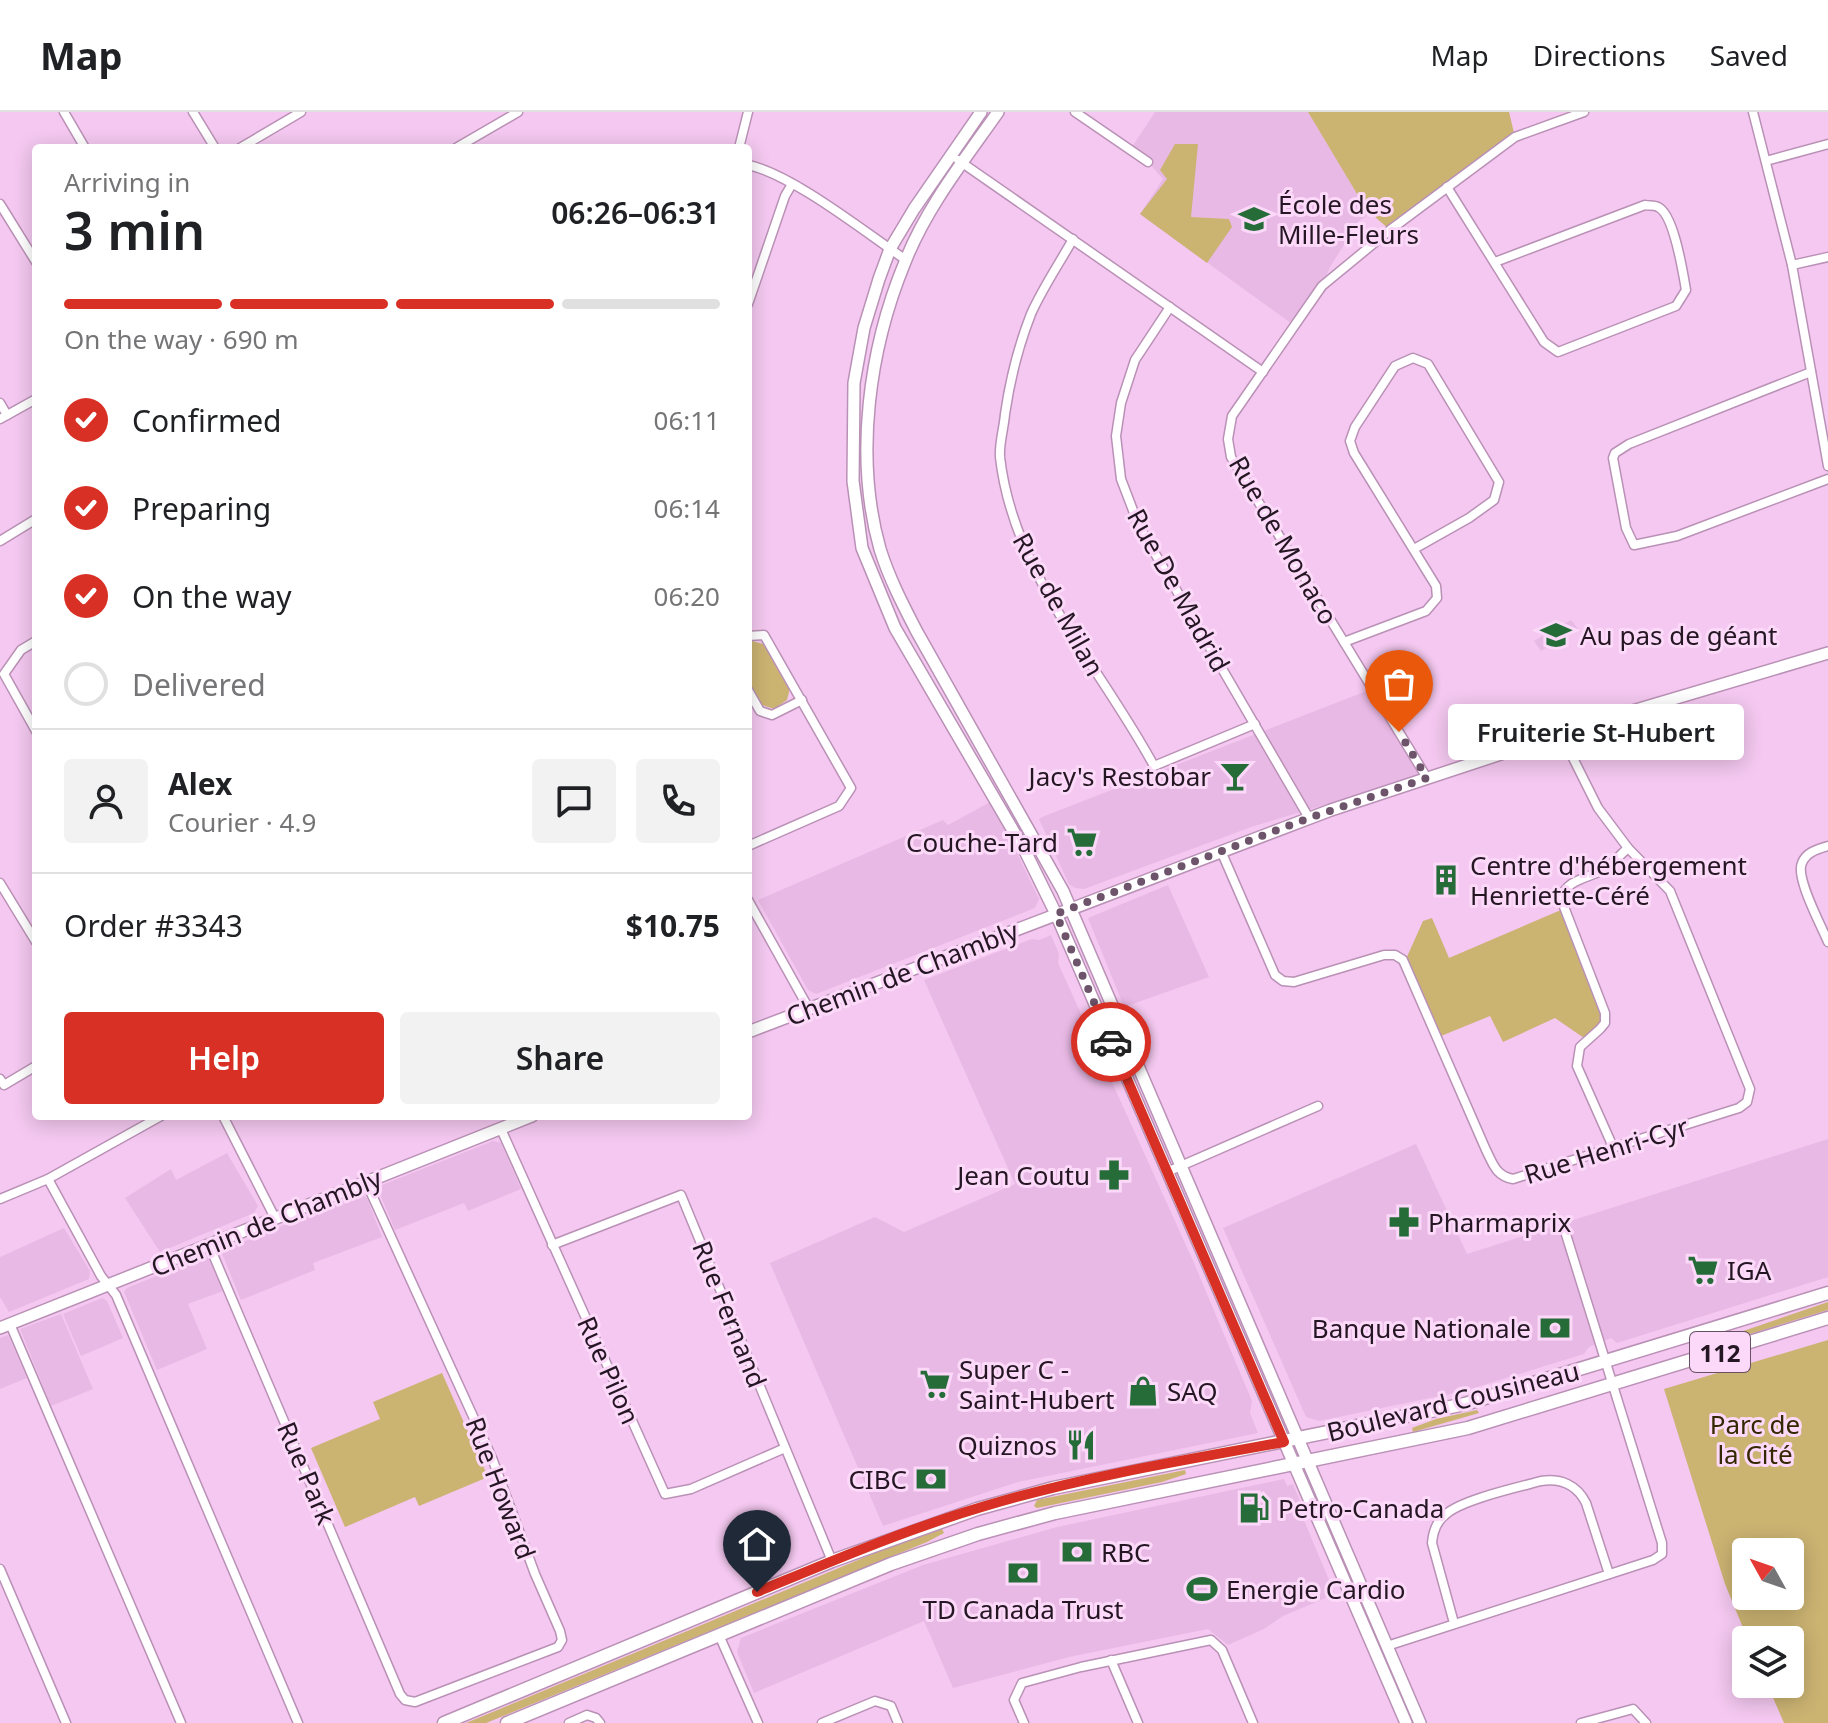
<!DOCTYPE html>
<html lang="en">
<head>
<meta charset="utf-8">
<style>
	:root { --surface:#fff; --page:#f2f2f2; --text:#202124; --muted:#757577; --line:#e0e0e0; --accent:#d93025 }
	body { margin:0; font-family:"Noto Sans",sans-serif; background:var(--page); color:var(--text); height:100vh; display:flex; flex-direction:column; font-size:30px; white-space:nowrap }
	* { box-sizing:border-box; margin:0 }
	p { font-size:26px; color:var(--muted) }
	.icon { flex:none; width:44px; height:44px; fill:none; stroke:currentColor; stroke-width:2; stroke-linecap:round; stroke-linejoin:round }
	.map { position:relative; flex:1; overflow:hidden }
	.side { position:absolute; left:32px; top:32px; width:720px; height:976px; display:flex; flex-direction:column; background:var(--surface); border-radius:8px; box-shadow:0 4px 20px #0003 }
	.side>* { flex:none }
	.needle { width:52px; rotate:310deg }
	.buttons { position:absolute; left:1732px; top:1426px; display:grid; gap:16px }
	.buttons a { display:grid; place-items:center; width:72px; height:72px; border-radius:8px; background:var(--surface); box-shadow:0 4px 20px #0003; font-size:40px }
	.pin { position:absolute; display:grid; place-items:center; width:68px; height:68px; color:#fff; margin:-82px -34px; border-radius:50% 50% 50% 0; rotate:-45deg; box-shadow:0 0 8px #0007 }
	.pin .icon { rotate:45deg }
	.courier { position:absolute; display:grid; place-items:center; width:80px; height:80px; margin:-40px; border:6px solid #d93025; border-radius:50%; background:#fff; color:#222; box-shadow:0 2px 10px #0007 }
	.bubble { position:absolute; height:56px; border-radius:8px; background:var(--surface); box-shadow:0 4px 20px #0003; font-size:26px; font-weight:600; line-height:56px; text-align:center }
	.headline em { font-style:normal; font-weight:600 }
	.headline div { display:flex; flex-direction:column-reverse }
	.headline { display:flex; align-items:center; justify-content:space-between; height:136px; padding:0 32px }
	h1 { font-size:52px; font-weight:600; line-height:60px }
	.bar { display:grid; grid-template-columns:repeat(4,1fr); gap:12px 8px; align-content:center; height:96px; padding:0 32px }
	.bar i { height:10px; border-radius:6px; background:var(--line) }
	.bar .active { background:var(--accent) }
	.bar p { grid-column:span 4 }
	.line { display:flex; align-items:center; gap:20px; padding:0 32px; border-top:2px solid var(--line) }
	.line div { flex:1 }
	.round { display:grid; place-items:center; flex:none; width:84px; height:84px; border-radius:8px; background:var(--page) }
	ol { padding:0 32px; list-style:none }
	li { display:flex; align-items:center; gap:24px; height:88px }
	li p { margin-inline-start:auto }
	li .icon { padding:8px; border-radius:50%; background:var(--accent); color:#fff; stroke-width:4 }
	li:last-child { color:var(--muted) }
	li i { width:44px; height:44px; border:4px solid var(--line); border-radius:50% }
	.primary-button { display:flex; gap:16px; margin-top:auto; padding:16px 32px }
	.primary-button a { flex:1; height:92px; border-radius:8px; background:var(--accent); color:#fff; font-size:32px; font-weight:600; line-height:92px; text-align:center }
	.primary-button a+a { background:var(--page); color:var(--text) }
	header { display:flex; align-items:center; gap:48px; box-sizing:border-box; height:112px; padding:0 40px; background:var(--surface); border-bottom:2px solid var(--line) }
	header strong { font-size:38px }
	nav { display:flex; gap:44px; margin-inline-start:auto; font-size:28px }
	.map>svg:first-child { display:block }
	.built { fill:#e9b9e5 }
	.green { fill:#cbb372; fill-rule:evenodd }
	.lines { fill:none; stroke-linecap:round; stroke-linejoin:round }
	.street-casing { stroke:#ba91b6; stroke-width:11 }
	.secondary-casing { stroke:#ba91b6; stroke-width:14 }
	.primary-casing { stroke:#ba91b6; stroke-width:15 }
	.street { stroke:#fff; stroke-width:8 }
	.secondary { stroke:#fff; stroke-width:11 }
	.primary { stroke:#fff; stroke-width:12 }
	.done { stroke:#6d546b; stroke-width:8; stroke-dasharray:0 14.4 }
	.route { stroke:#d93025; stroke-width:10 }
	.labels { text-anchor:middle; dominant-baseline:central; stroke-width:6; stroke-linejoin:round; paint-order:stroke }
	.shield { fill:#fcd9f9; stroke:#665064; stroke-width:2 }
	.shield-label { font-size:24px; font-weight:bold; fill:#251624 }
	.poi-label { font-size:26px; fill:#251624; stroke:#fcd9f9; text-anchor:start }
	.street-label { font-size:26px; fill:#251624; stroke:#fcd9f9 }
	.park-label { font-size:26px; fill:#342802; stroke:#fcd9f9 }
</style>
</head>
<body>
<header>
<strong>Map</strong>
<nav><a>Map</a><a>Directions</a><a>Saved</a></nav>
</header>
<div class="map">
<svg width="1828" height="1611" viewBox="0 0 1828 1611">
	<rect width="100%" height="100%" fill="#f4c8f0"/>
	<g class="built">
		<polygon points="1155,0 1308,0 1366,97 1367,104 1359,109 1330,155 1322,174 1295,214 1140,102 1163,67 1148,50 1130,38"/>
		<polygon points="1571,508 1578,517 1541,539 1534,529"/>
		<polygon points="1369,578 1422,664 1254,714 1084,777 1075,776 1069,772 1039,707 1042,705"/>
		<polygon points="992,689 1039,787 1035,796 816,882 808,878 758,788 943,708 948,713"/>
		<polygon points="1168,773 1209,865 1124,895 1088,806"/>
		<polygon points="1051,823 1059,842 1058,851 1194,1151 1252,1289 1250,1301 1258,1321 1018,1370 883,1414 770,1151 875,1105 904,1120 1015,1072 924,868 1032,827 1039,828"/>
		<polygon points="1828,1027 1828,1165 1617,1231 1611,1226 1589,1235 1584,1242 1464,1279 1319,1309 1306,1305 1223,1116 1416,1032 1467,1142"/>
		<polygon points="493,1029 501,1031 521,1077 468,1099 464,1091 395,1118 377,1075"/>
		<polygon points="227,1041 258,1094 254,1101 160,1140 125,1086 171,1057 176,1068"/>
		<polygon points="360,1082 367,1086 382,1125 313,1151 315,1158 241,1188 221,1139"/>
		<polygon points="64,1116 90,1159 89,1167 9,1200 0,1185 0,1145"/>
		<polygon points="207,1143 223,1179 188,1192 207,1237 157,1258 124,1180 127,1176"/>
		<polygon points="102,1186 107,1189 123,1226 81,1244 63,1202"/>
		<polygon points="61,1202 93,1277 51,1294 20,1217"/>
		<polygon points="8,1223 27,1266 0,1277 0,1226"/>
		<polygon points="1284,1367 1287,1374 1293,1372 1301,1391 1300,1399 1335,1482 1283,1504 1264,1517 1228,1533 1208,1517 1069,1545 953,1576 924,1509 754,1581 737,1540 741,1526 923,1453 1057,1415"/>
	</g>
	<g class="green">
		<polygon points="1308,0 1509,0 1515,25 1390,118 1366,97"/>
		<polygon points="1175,32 1198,32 1191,105 1229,107 1232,115 1207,151 1140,102 1167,67 1160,58"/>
		<polygon points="752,529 763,532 790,576 787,588 774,597 762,593 748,569 748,531"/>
		<polygon points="1561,798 1603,910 1584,926 1555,906 1503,930 1490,904 1441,924 1406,847 1423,809 1432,806 1449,846"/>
		<polygon points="1828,1190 1828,1198 1704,1236 1702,1233"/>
		<path d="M1828,1228V1611H1784L1767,1572H1790V1528H1748L1725,1472L1664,1277ZM1746,1440H1790V1484H1746Z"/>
		<polygon points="442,1261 488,1365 419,1394 415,1385 345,1415 311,1336 380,1307 373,1290"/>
		<polygon points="1477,1298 1479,1301 1413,1320 1412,1316 1436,1307"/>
		<polygon points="1185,1358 1186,1362 1162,1370 1037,1396 1034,1394 1037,1388"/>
		<polygon points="942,1417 944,1421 927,1430 486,1611 466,1611 882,1438"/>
	</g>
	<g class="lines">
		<g class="street-casing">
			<g id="street">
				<polyline points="64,0 85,36"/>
				<polyline points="193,0 215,36"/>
				<polyline points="1075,0 1148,50"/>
				<polyline points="1753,0 1792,153 1828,354"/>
				<polyline points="240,36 301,0"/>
				<polyline points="456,36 518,0"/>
				<polyline points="739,36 748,0"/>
				<polyline points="958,48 1263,260"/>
				<polyline points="1766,49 1828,32"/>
				<path d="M748,53C792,62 866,121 906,148"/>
				<path d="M1447,75L1544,230L1558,240L1676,194L1686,178C1683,161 1674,102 1658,95C1654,93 1649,94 1645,93L1495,150"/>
				<polyline points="0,92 36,150"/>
				<path d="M1073,127C1059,152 1042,177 1031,202C1018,235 1010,268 1005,302C1004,316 999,331 1000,345C1013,462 1100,554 1154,654L1255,612"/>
				<polyline points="1792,153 1828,145"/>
				<polyline points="748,192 785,84 792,72"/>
				<polyline points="1170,195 1135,248 1121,291 1116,324 1121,367 1139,414 1309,706"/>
				<polyline points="1811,260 1629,332 1615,341 1613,346 1626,416 1634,433 1677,424 1828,367"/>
				<polyline points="0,291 7,303"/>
				<polyline points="0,307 36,287"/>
				<polyline points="0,429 36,407"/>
				<polyline points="748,524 764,523 851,676 839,694 748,734"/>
				<polyline points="36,529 21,538 4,562 36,619"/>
				<polyline points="1344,530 1426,499 1437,486 1436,474 1354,341 1350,329 1355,315 1395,254 1413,246 1428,252 1499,370 1494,388 1469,406 1414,437"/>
				<polyline points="748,578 760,599 772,603 802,588"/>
				<polyline points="1427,666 1231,345 1228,327 1232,304 1322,174 1390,118 1515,25 1584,0"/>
				<path d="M1828,734C1818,737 1806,740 1802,751C1795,765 1821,813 1828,830"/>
				<path d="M1221,739L1275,863L1283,869L1294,870L1384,843H1395L1403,848L1486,1038C1493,1052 1496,1064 1513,1067L1739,996L1747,990L1750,977L1670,779L1628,736L1598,696L1561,622"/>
				<polyline points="0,771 36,830"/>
				<polyline points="748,788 809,897"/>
				<polyline points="0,967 4,973 36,954"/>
				<polyline points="223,1004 275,1106"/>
				<polyline points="501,1017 665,1382 691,1377 785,1336"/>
				<path d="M1613,1035L1577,954L1580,935L1600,917L1605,911V901L1561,787C1565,768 1588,766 1603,758C1612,752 1620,743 1628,736"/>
				<polyline points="1167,1060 1318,994"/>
				<polyline points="48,1067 101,1164 116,1183 298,1611"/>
				<polyline points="0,1087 48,1067 161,1004"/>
				<polyline points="209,1133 400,1582 405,1588 415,1590 558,1535 562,1528 560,1519 535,1462 492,1346 366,1070"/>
				<polyline points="552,1133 681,1083 832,1449"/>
				<polyline points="10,1212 181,1611"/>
				<polyline points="0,1457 66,1611"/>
				<path d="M1454,1511L1432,1431C1433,1420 1436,1410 1445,1403C1460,1388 1519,1375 1541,1369C1561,1366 1577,1373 1586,1391L1609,1462"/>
				<polyline points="719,1523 758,1611"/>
				<polyline points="1387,1534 1653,1448 1662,1442 1662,1431 1564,1116"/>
				<polyline points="1111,1548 1138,1611"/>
				<polyline points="569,1611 587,1603 596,1606 600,1611"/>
				<polyline points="822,1611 875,1589 891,1594 898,1611"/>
				<polyline points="1024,1611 1014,1588 1022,1571 1081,1555 1211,1528 1222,1538 1253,1611"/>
				<polyline points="1581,1611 1633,1597 1646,1611"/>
			</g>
		</g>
		<g class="secondary-casing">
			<g id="secondary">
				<polyline points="981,0 914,97 890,137 879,167 864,216 854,271 853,369 862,436 895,516 1025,739 1056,802 1406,1611"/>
				<path d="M998,0C965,47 926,96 905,150C869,237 854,345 880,437C889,466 903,493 917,520L1063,779L1420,1611"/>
				<polyline points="748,920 1331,698 1619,603 1828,541"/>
				<polyline points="0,1216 532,1004"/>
			</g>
		</g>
		<g class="primary-casing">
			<g id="primary">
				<polyline points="444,1611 832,1449 977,1397 1053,1376 1465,1292 1828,1181"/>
				<polyline points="507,1611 891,1452 978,1422 1055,1401 1468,1316 1828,1206"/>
			</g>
		</g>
		<use href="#street" class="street"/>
		<use href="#secondary" class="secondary"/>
		<use href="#primary" class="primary"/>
	</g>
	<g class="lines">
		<polyline class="done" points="1111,930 1056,802 1309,706 1427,666 1399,620"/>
		<path class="route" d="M757,1480C832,1449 907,1417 985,1394C1082,1365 1184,1348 1284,1330L1111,930"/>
	</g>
	<defs>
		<g id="school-bare" transform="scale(2.4)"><path d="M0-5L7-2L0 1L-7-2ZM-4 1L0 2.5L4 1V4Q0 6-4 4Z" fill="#256c39" stroke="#fcd9f9" stroke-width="2.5" paint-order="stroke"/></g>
		<g id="bar-bare" transform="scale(2.4)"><path d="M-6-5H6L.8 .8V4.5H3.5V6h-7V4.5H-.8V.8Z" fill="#256c39" stroke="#fcd9f9" stroke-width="2.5" paint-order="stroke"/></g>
		<g id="supermarket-bare" transform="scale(2.4)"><path d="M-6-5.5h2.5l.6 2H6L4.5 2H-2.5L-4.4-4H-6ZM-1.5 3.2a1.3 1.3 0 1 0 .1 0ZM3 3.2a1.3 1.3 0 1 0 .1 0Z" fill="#256c39" stroke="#fcd9f9" stroke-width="2.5" paint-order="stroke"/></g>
		<g id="building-bare" transform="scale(2.4)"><path d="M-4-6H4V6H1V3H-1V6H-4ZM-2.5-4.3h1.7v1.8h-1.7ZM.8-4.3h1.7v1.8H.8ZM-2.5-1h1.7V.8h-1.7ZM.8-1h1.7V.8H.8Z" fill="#256c39" stroke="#fcd9f9" stroke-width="2.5" paint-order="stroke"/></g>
		<g id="pharmacy-bare" transform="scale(2.4)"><path d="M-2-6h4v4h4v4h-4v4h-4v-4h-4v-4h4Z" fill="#256c39" stroke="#fcd9f9" stroke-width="2.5" paint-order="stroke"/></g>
		<g id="bank-bare" transform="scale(2.4)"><path d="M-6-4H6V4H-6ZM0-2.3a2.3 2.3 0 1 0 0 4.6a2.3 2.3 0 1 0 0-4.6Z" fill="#256c39" stroke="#fcd9f9" stroke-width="2.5" paint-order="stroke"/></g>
		<g id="shop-bare" transform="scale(2.4)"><path d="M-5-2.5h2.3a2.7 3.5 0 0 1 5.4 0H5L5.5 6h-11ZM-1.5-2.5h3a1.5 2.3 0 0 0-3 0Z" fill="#256c39" stroke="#fcd9f9" stroke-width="2.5" paint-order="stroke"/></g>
		<g id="restaurant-bare" transform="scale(2.4)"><path d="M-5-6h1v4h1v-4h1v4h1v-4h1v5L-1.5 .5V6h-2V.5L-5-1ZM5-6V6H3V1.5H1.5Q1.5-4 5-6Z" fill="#256c39" stroke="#fcd9f9" stroke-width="2.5" paint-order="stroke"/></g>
		<g id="fuel-bare" transform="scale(2.4)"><path d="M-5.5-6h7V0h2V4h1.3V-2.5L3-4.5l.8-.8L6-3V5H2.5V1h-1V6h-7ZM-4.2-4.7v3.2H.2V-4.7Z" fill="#256c39" stroke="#fcd9f9" stroke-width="2.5" paint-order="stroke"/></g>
		<g id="stadium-bare" transform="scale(2.4)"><path d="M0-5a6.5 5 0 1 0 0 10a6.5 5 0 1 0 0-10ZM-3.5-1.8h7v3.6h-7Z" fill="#256c39" stroke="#fcd9f9" stroke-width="2.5" paint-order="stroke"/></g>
	</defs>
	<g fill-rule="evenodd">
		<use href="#school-bare" x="1254" y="107"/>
		<use href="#school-bare" x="1556" y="523"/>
		<use href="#bar-bare" x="1235" y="664"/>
		<use href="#supermarket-bare" x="1082" y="730"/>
		<use href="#building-bare" x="1446" y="768"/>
		<use href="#pharmacy-bare" x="1114" y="1063"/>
		<use href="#pharmacy-bare" x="1404" y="1110"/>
		<use href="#supermarket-bare" x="1703" y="1158"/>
		<use href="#bank-bare" x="1555" y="1216"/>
		<use href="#supermarket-bare" x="935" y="1272"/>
		<use href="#shop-bare" x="1143" y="1279"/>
		<use href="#restaurant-bare" x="1081" y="1333"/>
		<use href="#bank-bare" x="931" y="1367"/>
		<use href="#fuel-bare" x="1254" y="1396"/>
		<use href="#bank-bare" x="1077" y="1440"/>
		<use href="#bank-bare" x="1023" y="1461"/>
		<use href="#stadium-bare" x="1202" y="1477"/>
	</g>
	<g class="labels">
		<rect class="shield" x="1690" y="1220" width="60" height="40" rx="6"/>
		<g class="shield-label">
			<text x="1720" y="1240">112</text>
		</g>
		<g class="poi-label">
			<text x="1278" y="92">École des<tspan x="1278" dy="30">Mille-Fleurs</tspan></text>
			<text x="1580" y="523">Au pas de géant</text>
			<text x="1211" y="664" text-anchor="end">Jacy's Restobar</text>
			<text x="1058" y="730" text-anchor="end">Couche-Tard</text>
			<text x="1470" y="753">Centre d'hébergement<tspan x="1470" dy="30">Henriette-Céré</tspan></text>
			<text x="1090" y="1063" text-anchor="end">Jean Coutu</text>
			<text x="1428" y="1110">Pharmaprix</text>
			<text x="1727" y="1158">IGA</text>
			<text x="1531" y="1216" text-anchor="end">Banque Nationale</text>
			<text x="959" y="1257">Super C -<tspan x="959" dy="30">Saint-Hubert</tspan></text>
			<text x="1167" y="1279">SAQ</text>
			<text x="1057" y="1333" text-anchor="end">Quiznos</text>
			<text x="907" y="1367" text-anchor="end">CIBC</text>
			<text x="1278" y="1396">Petro-Canada</text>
			<text x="1101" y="1440">RBC</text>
			<text x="1226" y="1477">Energie Cardio</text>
			<text x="1023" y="1497" text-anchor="middle">TD Canada Trust</text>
		</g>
		<g class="street-label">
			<text transform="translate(1284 428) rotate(60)">Rue de Monaco</text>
			<text transform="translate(1179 478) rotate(61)">Rue De Madrid</text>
			<text transform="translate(1059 492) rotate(61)">Rue de Milan</text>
			<text transform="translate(902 861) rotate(-21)">Chemin de Chambly</text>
			<text transform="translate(1606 1038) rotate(-17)">Rue Henri-Cyr</text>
			<text transform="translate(266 1110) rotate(-22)">Chemin de Chambly</text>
			<text transform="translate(730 1202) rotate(68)">Rue Fernand</text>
			<text transform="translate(609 1258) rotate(66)">Rue Pilon</text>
			<text transform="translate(1453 1289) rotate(-14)">Boulevard Cousineau</text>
			<text transform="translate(307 1361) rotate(67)">Rue Park</text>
			<text transform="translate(501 1376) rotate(69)">Rue Howard</text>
		</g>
		<g class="park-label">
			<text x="1755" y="1312">Parc de<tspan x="1755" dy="30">la Cité</tspan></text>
		</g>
	</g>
</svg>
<div class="buttons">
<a><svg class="needle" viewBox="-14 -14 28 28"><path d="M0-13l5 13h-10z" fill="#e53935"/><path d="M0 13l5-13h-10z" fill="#757577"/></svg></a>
<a><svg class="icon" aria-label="layers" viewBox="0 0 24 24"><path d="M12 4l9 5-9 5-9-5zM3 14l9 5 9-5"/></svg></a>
</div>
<div class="pin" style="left:1399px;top:620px;background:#ea580c"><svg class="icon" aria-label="bag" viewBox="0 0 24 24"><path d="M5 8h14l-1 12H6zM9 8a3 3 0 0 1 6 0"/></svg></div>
<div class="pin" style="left:757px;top:1480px;background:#1f2937"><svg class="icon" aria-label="home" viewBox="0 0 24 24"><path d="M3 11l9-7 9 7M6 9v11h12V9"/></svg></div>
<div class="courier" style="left:1111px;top:930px"><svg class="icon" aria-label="car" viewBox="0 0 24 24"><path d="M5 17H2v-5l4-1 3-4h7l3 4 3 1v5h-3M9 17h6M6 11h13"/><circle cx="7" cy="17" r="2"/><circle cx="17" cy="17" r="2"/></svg></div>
<div class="bubble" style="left:1448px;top:592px;width:296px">Fruiterie St-Hubert</div>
<section class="side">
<div class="headline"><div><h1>3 min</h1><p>Arriving in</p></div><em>06:26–06:31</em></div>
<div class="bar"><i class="active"></i><i class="active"></i><i class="active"></i><i></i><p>On the way · 690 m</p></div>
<ol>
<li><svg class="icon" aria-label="check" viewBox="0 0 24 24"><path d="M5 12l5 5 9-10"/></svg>Confirmed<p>06:11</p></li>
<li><svg class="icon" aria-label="check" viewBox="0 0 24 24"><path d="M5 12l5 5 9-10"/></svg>Preparing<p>06:14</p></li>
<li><svg class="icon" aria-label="check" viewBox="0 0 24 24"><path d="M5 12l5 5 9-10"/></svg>On the way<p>06:20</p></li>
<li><i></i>Delivered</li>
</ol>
<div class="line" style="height:144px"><a class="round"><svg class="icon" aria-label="person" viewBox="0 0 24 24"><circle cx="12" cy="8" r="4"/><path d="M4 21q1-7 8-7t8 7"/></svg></a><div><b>Alex</b><p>Courier · 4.9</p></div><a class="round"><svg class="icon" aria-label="chat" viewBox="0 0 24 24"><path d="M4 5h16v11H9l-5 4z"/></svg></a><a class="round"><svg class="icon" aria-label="phone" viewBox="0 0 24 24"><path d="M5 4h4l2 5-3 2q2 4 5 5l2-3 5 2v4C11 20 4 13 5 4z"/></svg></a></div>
<div class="line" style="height:104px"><div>Order #3343</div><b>$10.75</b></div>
<div class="primary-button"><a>Help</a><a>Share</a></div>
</section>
</div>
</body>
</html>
